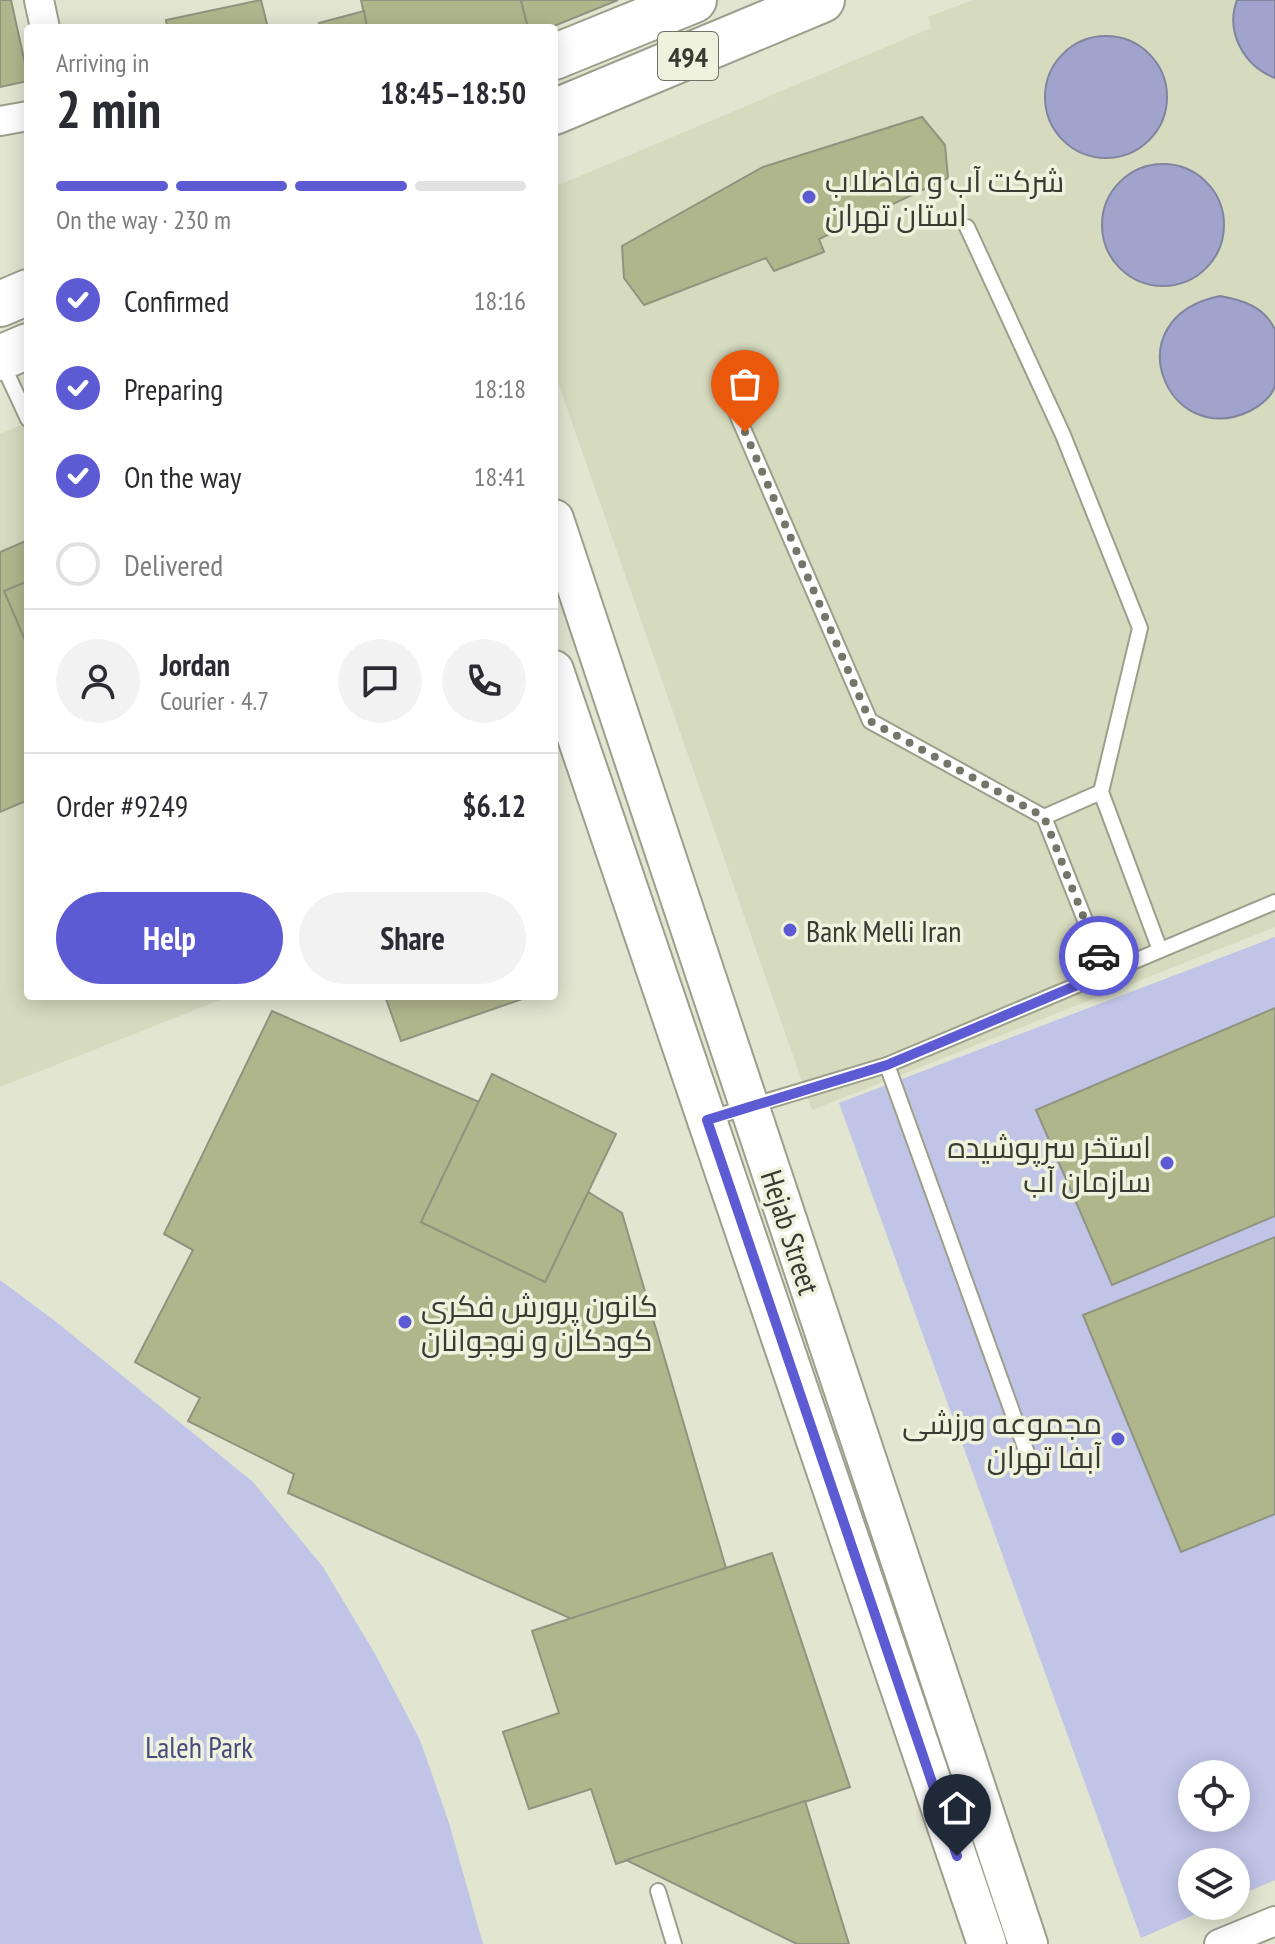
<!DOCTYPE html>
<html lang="en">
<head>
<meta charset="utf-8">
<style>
	:root { --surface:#fff; --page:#f2f2f3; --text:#2b2b33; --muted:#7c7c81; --line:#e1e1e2; --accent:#5d5bd3 }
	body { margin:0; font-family:"PT Sans Narrow",Cairo,sans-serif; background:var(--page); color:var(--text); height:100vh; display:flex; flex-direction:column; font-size:30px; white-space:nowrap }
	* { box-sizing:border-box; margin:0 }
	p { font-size:26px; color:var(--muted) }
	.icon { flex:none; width:44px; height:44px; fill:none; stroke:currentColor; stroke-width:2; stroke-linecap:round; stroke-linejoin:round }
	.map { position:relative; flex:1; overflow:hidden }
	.drawer { position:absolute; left:24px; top:24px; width:534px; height:976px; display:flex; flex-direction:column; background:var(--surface); border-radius:8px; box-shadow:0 4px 20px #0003 }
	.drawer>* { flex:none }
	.buttons { position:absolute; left:1178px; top:1760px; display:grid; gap:16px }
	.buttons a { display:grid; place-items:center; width:72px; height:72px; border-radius:50%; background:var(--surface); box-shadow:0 4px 20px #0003; font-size:40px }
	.pin { position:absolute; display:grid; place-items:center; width:68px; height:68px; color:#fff; margin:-82px -34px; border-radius:50% 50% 50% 0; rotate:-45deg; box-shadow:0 0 8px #0007 }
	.pin .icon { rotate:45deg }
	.courier { position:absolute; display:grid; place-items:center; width:80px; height:80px; margin:-40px; border:6px solid #5d5bd3; border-radius:50%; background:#fff; color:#222; box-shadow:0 2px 10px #0007 }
	.overview em { font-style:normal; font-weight:700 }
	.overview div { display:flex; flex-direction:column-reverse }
	.overview { display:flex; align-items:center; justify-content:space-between; height:136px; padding:0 32px }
	h1 { font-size:52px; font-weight:700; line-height:60px }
	.bar { display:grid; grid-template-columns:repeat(4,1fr); gap:12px 8px; align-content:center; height:96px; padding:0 32px }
	.bar i { height:10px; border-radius:6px; background:var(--line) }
	.bar .current { background:var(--accent) }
	.bar p { grid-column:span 4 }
	.line { display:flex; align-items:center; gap:20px; padding:0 32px; border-top:2px solid var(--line) }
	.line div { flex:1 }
	.round { display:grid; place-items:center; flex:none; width:84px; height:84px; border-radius:42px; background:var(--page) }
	ol { padding:0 32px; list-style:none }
	li { display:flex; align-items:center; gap:24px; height:88px }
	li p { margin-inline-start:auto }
	li .icon { padding:8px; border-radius:50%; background:var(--accent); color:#fff; stroke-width:4 }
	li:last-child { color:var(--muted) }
	li i { width:44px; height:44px; border:4px solid var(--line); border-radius:50% }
	.button { display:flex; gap:16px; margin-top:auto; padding:16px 32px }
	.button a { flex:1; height:92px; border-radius:48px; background:var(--accent); color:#fff; font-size:32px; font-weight:700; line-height:92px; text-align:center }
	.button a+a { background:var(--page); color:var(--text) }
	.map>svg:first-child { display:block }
	.built { fill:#d6dabe }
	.green { fill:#c0c4e7; fill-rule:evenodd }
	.water { fill:#a0a4cc; stroke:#81849e; stroke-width:2 }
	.building { fill:#b0b68c; stroke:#90937f; stroke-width:2 }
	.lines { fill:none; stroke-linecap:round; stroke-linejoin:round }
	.service-casing { stroke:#9c9f8b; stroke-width:18 }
	.minor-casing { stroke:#9c9f8b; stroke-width:32 }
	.secondary-casing { stroke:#9c9f8b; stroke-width:42 }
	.primary-casing { stroke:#9c9f8b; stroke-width:48 }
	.service { stroke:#fff; stroke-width:14 }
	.minor { stroke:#fff; stroke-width:28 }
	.secondary { stroke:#fff; stroke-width:38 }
	.primary { stroke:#fff; stroke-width:44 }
	.done { stroke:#747669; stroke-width:8; stroke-dasharray:0 14.4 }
	.route { stroke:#5d5bd3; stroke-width:10 }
	.poi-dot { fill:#5d5bd3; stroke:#eff2dd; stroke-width:3 }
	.labels { text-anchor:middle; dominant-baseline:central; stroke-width:7; stroke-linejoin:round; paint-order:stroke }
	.shield { fill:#eff2dd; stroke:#707165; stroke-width:2 }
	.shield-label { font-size:28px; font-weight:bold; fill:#393a32 }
	.poi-label { font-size:30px; fill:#393a32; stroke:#eff2dd; text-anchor:start }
	.street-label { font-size:30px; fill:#393a32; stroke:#eff2dd }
	.park-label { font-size:30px; fill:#484b80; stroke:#eff2dd }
</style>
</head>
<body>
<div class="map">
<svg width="1275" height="1944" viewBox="0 0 1275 1944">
	<rect width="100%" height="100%" fill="#e2e5d0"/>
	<g class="built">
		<polygon points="973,0 1275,0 1275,927 812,1110 554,371 554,187 931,28 928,17"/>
		<polygon points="28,422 28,996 230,996 0,1087 0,434"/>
	</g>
	<g class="green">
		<path d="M1275,937V1880L1236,1897V1862H1192V1906H1214L1141,1938L839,1103ZM1192,1774H1236V1818H1192Z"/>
		<polygon points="0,1280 55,1321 253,1482 323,1567 375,1654 420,1740 449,1823 483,1944 0,1944"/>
	</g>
	<g class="water">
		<path d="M1237,0H1275V78C1244,66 1225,32 1237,0Z"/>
		<circle cx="1106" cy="97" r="61"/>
		<circle cx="1163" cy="225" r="61"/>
		<path d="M1220,296C1243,300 1265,307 1275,330C1275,347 1275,368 1275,385C1273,396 1260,406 1250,411C1167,451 1112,318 1220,296Z"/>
	</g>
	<g class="building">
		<polygon points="0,0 11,0 28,77 28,81 0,87"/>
		<polygon points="261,0 268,28 167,28 166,20"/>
		<polygon points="361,0 521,0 528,28 367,28"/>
		<polygon points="521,0 618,0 549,28 528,28"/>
		<polygon points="364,11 367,28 320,28 319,23"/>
		<polygon points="922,117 945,145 948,178 819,239 824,252 774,271 766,258 644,305 624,278 622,246 763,167"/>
		<polygon points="28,540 28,800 0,812 0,552"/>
		<polygon points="28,581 28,647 4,591"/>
		<polygon points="385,996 531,996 401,1041"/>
		<polygon points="1275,1008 1275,1216 1112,1285 1036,1110"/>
		<polygon points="272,1011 479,1102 421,1222 545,1282 588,1192 622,1213 726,1568 574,1620 288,1493 294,1474 188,1421 200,1398 135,1362 193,1250 164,1234"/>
		<polygon points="492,1074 616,1134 545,1282 421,1222"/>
		<polygon points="1275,1237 1275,1514 1181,1552 1083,1315"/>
		<polygon points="772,1553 850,1787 616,1864 591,1789 529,1809 503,1732 559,1713 532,1631"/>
		<polygon points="805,1801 849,1944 797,1944 626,1860"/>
	</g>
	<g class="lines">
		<g class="service-casing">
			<g id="service">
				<polyline points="967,227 1063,435 1140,628 1101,792 1160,950"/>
				<polyline points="2,363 28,419"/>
				<polyline points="732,403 870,721 1044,817 1106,973"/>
				<polyline points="1044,817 1101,792"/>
				<polyline points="887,1065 1031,1464"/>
				<polyline points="708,1119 887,1065 1275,902"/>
				<polyline points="658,1891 674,1944"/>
			</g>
		</g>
		<g class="minor-casing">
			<g id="minor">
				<polyline points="39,0 45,28"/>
				<polyline points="0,121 28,116"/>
				<polyline points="1219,1944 1275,1921"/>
			</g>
		</g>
		<g class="secondary-casing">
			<g id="secondary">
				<polyline points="554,519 1028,1944"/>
				<polyline points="554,670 987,1944"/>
			</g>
		</g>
		<g class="primary-casing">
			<g id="primary">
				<polyline points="554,57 694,0"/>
				<polyline points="554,112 822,0"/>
				<polyline points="0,304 28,292"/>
				<polyline points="0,358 28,346"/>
			</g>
		</g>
		<use href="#service" class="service"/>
		<use href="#minor" class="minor"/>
		<use href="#secondary" class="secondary"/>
		<use href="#primary" class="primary"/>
	</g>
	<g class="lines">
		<polyline class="done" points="745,432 870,721 1044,817 1099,956"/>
		<polyline class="route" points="957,1856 707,1120 887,1065 1106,973 1099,956"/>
	</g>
	<g class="poi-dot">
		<circle cx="809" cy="197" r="8"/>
		<circle cx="790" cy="930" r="8"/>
		<circle cx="1167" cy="1163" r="8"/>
		<circle cx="405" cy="1322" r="8"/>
		<circle cx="1118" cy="1439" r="8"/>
	</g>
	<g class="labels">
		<rect class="shield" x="658" y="32" width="60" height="48" rx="6"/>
		<g class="shield-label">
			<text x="688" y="56">494</text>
		</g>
		<g class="poi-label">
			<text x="825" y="180">شرکت آب و فاضلاب<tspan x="825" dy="34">استان تهران</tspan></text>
			<text x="806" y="930">Bank Melli Iran</text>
			<text x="1151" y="1146" text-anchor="end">استخر سرپوشیده<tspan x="1151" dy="34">سازمان آب</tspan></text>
			<text x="421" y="1305">کانون پرورش فکری<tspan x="421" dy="34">کودکان و نوجوانان</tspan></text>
			<text x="1102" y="1422" text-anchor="end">مجموعه ورزشی<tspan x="1102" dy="34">آبفا تهران</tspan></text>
		</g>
		<g class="street-label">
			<text transform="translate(791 1232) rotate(72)">Hejab Street</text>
		</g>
		<g class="park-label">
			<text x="199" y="1746">Laleh Park</text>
		</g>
	</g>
</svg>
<div class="buttons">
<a><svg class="icon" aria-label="locate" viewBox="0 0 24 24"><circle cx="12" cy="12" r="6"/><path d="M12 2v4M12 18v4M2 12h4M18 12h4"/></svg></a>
<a><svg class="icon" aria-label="layers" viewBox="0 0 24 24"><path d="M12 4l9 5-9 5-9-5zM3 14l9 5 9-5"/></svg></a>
</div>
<div class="pin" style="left:745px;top:432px;background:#ea580c"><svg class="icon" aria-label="bag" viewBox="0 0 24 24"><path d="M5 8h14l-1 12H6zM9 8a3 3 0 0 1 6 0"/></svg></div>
<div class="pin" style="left:957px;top:1856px;background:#1f2937"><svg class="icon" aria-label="home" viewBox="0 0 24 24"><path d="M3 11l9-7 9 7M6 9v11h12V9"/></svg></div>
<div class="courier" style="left:1099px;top:956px"><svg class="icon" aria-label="car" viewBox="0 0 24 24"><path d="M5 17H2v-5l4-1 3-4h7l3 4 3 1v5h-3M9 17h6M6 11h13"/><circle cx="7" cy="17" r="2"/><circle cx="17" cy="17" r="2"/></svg></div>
<section class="drawer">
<div class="overview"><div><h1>2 min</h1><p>Arriving in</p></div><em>18:45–18:50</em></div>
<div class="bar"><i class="current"></i><i class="current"></i><i class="current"></i><i></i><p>On the way · 230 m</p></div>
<ol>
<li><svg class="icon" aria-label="check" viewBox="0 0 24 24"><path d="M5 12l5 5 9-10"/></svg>Confirmed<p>18:16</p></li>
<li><svg class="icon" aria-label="check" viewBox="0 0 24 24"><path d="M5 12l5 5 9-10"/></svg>Preparing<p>18:18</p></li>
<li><svg class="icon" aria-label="check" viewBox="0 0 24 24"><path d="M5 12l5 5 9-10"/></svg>On the way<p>18:41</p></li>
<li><i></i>Delivered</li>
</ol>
<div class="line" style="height:144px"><a class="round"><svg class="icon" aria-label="person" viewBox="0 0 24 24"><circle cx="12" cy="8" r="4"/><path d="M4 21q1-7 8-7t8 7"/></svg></a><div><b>Jordan</b><p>Courier · 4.7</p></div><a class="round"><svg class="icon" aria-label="chat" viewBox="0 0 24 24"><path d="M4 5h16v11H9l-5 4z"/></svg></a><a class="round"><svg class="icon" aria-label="phone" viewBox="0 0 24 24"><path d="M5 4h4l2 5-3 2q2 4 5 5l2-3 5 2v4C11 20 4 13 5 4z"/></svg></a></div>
<div class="line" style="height:104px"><div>Order #9249</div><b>$6.12</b></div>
<div class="button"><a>Help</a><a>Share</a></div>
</section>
</div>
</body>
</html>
